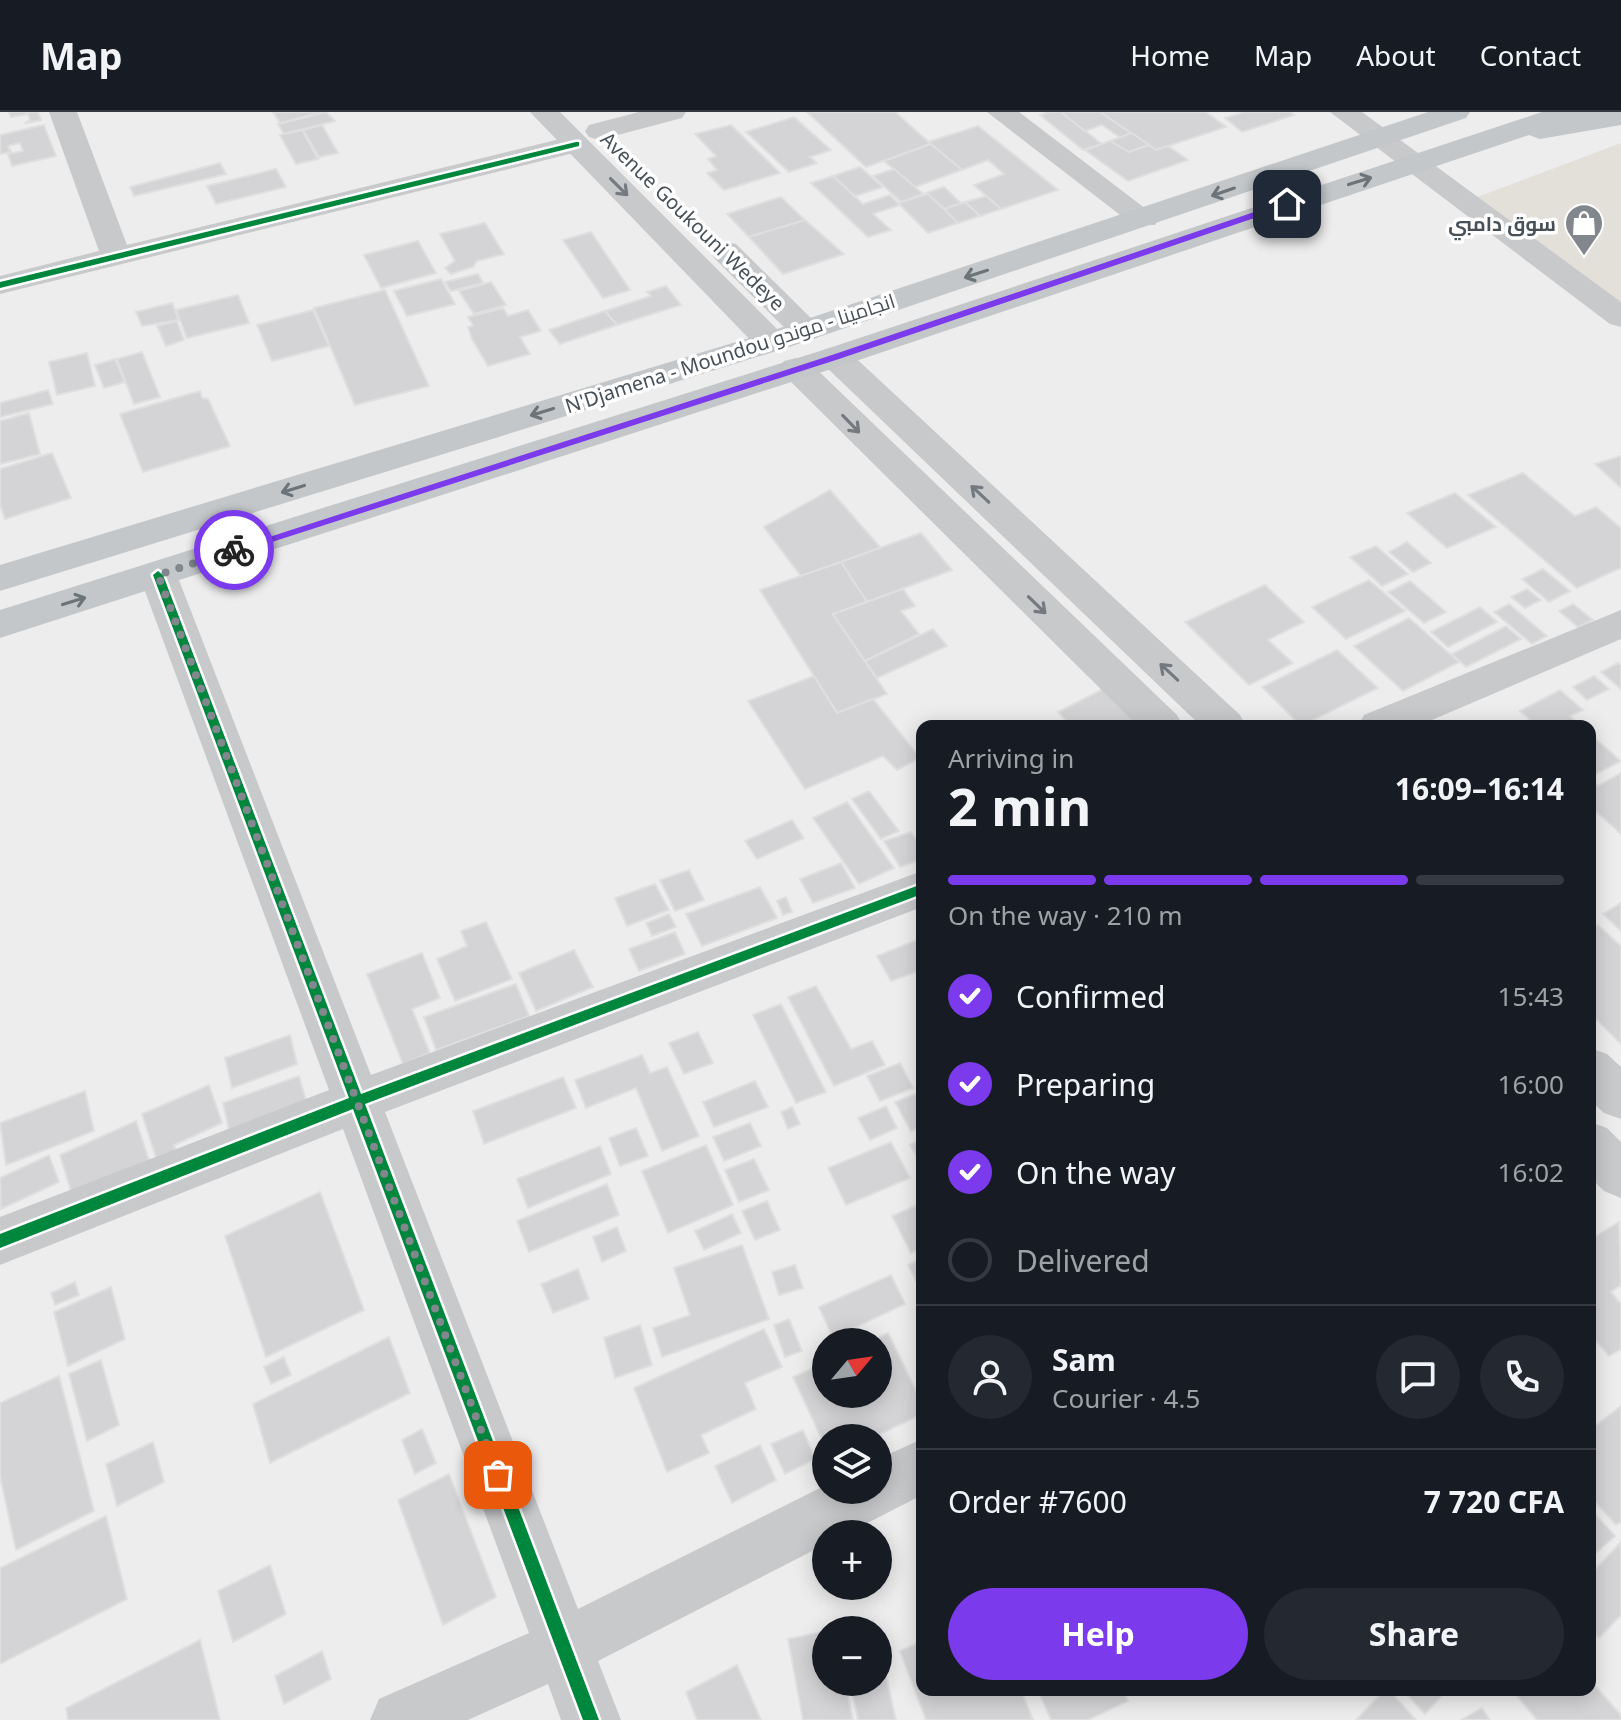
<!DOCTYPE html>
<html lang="en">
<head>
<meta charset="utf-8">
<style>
	:root { --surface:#171b24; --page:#242831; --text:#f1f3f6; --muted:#9ea1a6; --line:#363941; --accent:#7c3aed }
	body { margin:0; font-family:"Noto Sans",Cairo,sans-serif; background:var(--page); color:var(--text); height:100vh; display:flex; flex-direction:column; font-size:30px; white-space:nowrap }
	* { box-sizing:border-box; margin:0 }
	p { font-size:26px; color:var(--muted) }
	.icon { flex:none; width:44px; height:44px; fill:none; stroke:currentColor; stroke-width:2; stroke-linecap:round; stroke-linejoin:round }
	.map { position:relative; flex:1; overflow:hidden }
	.details { position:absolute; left:916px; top:608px; width:680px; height:976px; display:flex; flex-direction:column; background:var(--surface); border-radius:16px; box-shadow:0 4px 20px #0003 }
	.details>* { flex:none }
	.needle { width:52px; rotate:61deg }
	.tools { position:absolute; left:812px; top:1216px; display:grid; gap:16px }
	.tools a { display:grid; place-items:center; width:80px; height:80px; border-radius:50%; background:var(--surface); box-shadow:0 4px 20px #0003; font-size:40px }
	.pin { position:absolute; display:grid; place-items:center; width:68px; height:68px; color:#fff; margin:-34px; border-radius:16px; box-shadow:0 4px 12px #0006 }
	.courier { position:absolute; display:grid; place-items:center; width:80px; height:80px; margin:-40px; border:6px solid #7c3aed; border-radius:50%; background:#fff; color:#222; box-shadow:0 2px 10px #0007 }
	.headline em { font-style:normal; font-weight:700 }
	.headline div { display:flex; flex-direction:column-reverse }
	.headline { display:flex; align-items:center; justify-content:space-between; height:136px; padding:0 32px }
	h1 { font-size:52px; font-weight:700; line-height:60px }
	.bar { display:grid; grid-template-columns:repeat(4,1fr); gap:12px 8px; align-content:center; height:96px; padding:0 32px }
	.bar i { height:10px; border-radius:6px; background:var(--line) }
	.bar .selected { background:var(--accent) }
	.bar p { grid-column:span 4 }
	.line { display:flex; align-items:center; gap:20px; padding:0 32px; border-top:2px solid var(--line) }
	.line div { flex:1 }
	.round { display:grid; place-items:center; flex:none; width:84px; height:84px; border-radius:42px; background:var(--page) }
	ol { padding:0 32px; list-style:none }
	li { display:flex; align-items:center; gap:24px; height:88px }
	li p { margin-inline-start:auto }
	li .icon { padding:8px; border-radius:50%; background:var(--accent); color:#fff; stroke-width:4 }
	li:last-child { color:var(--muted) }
	li i { width:44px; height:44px; border:4px solid var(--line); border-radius:50% }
	.action { display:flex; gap:16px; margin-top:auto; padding:16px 32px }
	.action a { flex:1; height:92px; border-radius:48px; background:var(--accent); color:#fff; font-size:32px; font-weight:700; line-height:92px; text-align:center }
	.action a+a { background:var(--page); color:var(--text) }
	header { display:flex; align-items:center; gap:48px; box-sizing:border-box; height:112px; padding:0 40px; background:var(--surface); border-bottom:2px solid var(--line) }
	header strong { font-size:38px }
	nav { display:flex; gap:44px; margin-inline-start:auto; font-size:28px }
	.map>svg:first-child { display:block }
	.commercial { fill:#e3e0da }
	.building { fill:#d4d4d6; stroke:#dfdfe0; stroke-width:2 }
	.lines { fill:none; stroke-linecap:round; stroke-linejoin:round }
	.minor { fill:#c8c9cb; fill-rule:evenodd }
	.tertiary { fill:#c8c9cb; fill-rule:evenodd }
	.primary { fill:#c4c7c9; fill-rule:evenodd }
	.cycleway-casing { stroke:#fff; stroke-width:5 }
	.cycleway { fill:#00873e; fill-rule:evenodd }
	.oneway { stroke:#6c7479 }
	.oneway2 { stroke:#747a80 }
	.route { fill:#7c3aed }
	.done { stroke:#81878c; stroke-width:8; stroke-dasharray:0 14.4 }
	.labels { text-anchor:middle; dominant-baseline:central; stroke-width:7; stroke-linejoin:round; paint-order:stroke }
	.far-street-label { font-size:20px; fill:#475057; stroke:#fff }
	.far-poi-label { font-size:20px; font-weight:bold; fill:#475057; stroke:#fff; text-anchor:end }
</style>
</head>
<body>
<header>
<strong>Map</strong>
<nav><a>Home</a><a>Map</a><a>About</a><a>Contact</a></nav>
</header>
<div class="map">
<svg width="1621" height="1608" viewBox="0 0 1621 1608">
	<rect width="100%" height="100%" fill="#eeeded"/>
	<polygon class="commercial" points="1621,31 1621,204 1472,87"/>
	<g class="building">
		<polygon points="9,0 38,0 41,8 25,11 30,8 28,2 11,5"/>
		<polygon points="273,0 318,0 319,1 280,11"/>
		<polygon points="326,0 335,9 284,22 278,12"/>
		<polygon points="807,0 895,0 931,32 866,55"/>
		<polygon points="1048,0 1061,0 1102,32 1083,38 1040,3"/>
		<polygon points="1061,0 1100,0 1132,21 1121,26 1102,13 1085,19"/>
		<polygon points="1100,0 1206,0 1226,15 1156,38"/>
		<polygon points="1245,0 1290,0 1294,3 1242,20 1225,6"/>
		<polygon points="794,5 831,38 810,45 817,51 789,60 746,20"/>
		<polygon points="44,13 56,44 12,54 8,42 23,39 20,31 8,34 11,40 0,42 0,23"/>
		<polygon points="322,13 338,41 319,45 303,18"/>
		<polygon points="731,13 780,61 724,78 707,61 717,58 708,47 716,44 695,22"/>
		<polygon points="978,14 1058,78 1001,97 974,73 1004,62 988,48 962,58 928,30"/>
		<polygon points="302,18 318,47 296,52 280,23"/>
		<polygon points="1132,21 1149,33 1129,40 1110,29"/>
		<polygon points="1110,29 1129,40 1149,33 1156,38 1168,34 1188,48 1128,69 1085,38"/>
		<polygon points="931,32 962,58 915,75 884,49"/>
		<polygon points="220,51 226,62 134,84 130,75"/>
		<polygon points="860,55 883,75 855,84 833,64"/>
		<polygon points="276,57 286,75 216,92 207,74"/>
		<polygon points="894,57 915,75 923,82 901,90 873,64"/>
		<polygon points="833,64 863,92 890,83 900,93 873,102 891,118 868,125 811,71"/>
		<polygon points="944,75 961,91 944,97 926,81"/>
		<polygon points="928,82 944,97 958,111 928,121 898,91"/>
		<polygon points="986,84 1001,97 980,104 965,90"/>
		<polygon points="781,85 805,108 749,125 727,102"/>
		<polygon points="965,90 980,104 958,111 944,97"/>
		<polygon points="805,108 844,142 783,162 749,125"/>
		<polygon points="485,111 504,142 477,149 473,155 451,162 445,156 455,149 440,122"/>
		<polygon points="591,120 630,178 603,186 563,128"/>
		<polygon points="418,129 436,161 381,176 364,143"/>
		<polygon points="478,162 483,171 451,179 445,170"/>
		<polygon points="441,167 455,192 407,204 394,179"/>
		<polygon points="491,170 506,193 474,202 459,179"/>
		<polygon points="666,174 681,193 617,213 605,199 651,184 647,180"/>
		<polygon points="385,178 429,274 355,293 314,196"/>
		<polygon points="238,183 249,211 187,226 176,198"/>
		<polygon points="172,191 179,208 142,214 136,200"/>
		<polygon points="503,196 508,204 528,198 541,219 520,225 530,242 488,254 472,227 468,215 473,214 468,205"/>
		<polygon points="313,198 329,234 272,249 257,213"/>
		<polygon points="605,199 617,213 560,232 549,218"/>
		<polygon points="177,209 184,228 166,234 157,214"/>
		<polygon points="142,240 160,285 134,292 117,247"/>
		<polygon points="87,241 95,274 57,283 49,250"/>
		<polygon points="115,247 125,270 104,276 95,253"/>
		<polygon points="48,278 53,292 0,305 0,291"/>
		<polygon points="200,279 202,286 208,287 230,334 143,360 120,302"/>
		<polygon points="29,301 40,342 0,352 0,309"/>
		<polygon points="52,341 71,386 5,407 0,393 0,357"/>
		<polygon points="1621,344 1621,376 1595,352"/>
		<polygon points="1523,361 1575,404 1596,395 1621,416 1621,456 1577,476 1468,383"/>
		<polygon points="830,378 881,436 801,464 764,415"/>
		<polygon points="1455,381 1496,415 1447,436 1407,401"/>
		<polygon points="921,421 952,458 867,490 841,450"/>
		<polygon points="1407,430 1431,451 1413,460 1389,440"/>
		<polygon points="1376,434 1408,462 1382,474 1350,445"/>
		<polygon points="841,450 867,490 833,502 887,582 837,601 760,478"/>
		<polygon points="1543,457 1570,479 1549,490 1522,467"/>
		<polygon points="1369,468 1405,499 1346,527 1312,495"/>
		<polygon points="1410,469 1446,500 1424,511 1388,480"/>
		<polygon points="1265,473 1304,510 1268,528 1293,551 1249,573 1185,510"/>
		<polygon points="903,477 915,494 901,499 919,522 865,549 833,502"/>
		<polygon points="1527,477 1541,488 1525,496 1511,485"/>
		<polygon points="1509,492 1547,524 1532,532 1494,500"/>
		<polygon points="1573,492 1593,508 1578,515 1559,499"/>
		<polygon points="1480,495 1497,510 1448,535 1431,520"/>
		<polygon points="1409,506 1459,550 1403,579 1354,534"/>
		<polygon points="1506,514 1521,527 1466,555 1452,542"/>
		<polygon points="933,517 947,534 877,566 865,549"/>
		<polygon points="1337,538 1378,576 1301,614 1262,575"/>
		<polygon points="1618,551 1621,554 1621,577 1601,560"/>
		<polygon points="814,564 837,601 873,587 920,646 897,658 883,644 805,677 748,589"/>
		<polygon points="1594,564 1609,577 1587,588 1573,575"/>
		<polygon points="1107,575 1146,614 1071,614 1058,600"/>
		<polygon points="1560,578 1583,598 1570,604 1581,614 1537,614 1520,599"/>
		<polygon points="1590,622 1621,649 1592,664 1590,663"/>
		<polygon points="1621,661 1621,722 1590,694 1590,666 1598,674"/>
		<polygon points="869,679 899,719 881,727 852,687"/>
		<polygon points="847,690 894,756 859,772 813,706"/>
		<polygon points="792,708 804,726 757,747 745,729"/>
		<polygon points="911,720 915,726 922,724 922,747 900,755 884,729"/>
		<polygon points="841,751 855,776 813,791 800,767"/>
		<polygon points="689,758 704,788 675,799 660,768"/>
		<polygon points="655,772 669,798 627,814 615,786"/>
		<polygon points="760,775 777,806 702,834 686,802"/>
		<polygon points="786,785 792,800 783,803 777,789"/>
		<polygon points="1621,791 1621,819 1603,802"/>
		<polygon points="669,802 676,815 652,824 646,811"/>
		<polygon points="486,810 512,867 455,889 437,847 467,834 461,819"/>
		<polygon points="1598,813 1621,834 1621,932 1590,901 1590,818"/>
		<polygon points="675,820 685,842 639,859 629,837"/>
		<polygon points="922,826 922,858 891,869 877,844"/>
		<polygon points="574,838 593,875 536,899 519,861"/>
		<polygon points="422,841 440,886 412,897 430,941 403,952 367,862"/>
		<polygon points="516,872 529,904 436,938 424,905"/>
		<polygon points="816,874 851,937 872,929 885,953 834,974 788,885"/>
		<polygon points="781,892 826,980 796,991 753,903"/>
		<polygon points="698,920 713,951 684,962 669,931"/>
		<polygon points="290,923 297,952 232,976 225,946"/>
		<polygon points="642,943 650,961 667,955 699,1024 662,1039 636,976 586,996 575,968"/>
		<polygon points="900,951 913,976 880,989 867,964"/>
		<polygon points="299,964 309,999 231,1027 223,991"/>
		<polygon points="563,965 576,996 484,1032 473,999"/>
		<polygon points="755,969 768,995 714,1015 703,990"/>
		<polygon points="209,973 222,1011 174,1033 180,1049 160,1058 142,1002"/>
		<polygon points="85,979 94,1019 6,1053 0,1011"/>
		<polygon points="918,981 922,989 922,1015 911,1019 895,990"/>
		<polygon points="886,994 897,1016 870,1028 858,1006"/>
		<polygon points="792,995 800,1012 788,1017 781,1000"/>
		<polygon points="136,1009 152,1057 75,1092 60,1043"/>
		<polygon points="750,1011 761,1034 724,1049 713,1025"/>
		<polygon points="636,1016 648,1044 620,1054 609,1026"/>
		<polygon points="922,1027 922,1053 910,1033"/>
		<polygon points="891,1030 910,1066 846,1093 828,1056"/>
		<polygon points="706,1033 733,1093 668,1121 642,1059"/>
		<polygon points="600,1034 611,1062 528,1096 517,1067"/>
		<polygon points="49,1043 59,1070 1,1097 0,1066"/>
		<polygon points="754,1047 769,1078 739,1090 725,1058"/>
		<polygon points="607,1072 619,1103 529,1140 517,1109"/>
		<polygon points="320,1080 364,1198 266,1245 225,1124"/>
		<polygon points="767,1089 780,1118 755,1128 742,1099"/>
		<polygon points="922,1091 922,1136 911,1141 892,1104"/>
		<polygon points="732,1102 741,1121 704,1138 695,1119"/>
		<polygon points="1619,1110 1621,1173 1611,1180 1621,1192 1621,1237 1609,1244 1590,1222 1590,1128"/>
		<polygon points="617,1115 626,1139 602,1150 593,1125"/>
		<polygon points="742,1133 769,1207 662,1245 653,1216 690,1203 674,1156"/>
		<polygon points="922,1147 922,1181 908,1153"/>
		<polygon points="795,1153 803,1176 779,1183 772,1160"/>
		<polygon points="578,1157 589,1187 553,1201 541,1172"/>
		<polygon points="891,1163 905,1192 833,1226 819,1195"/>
		<polygon points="75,1170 79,1183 55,1193 51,1181"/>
		<polygon points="111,1175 125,1227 68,1254 54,1200"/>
		<polygon points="789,1207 802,1239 785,1245 774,1213"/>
		<polygon points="640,1213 652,1253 615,1266 604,1226"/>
		<polygon points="764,1217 782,1255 745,1271 756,1297 701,1323 709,1341 667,1360 634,1276"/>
		<polygon points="888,1221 922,1291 922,1302 872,1326 826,1326 826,1336 793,1265 826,1250 826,1282 878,1282 878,1230 869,1230"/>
		<polygon points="389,1225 410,1281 270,1351 253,1292"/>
		<polygon points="284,1245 291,1263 271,1272 264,1255"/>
		<polygon points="101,1248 119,1313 87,1329 69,1262"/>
		<polygon points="59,1264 94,1399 16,1438 0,1364 0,1291"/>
		<polygon points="1621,1294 1621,1410 1616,1413 1590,1384 1590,1318"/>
		<polygon points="422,1317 436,1351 415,1362 402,1328"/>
		<polygon points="803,1318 815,1347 785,1362 771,1332"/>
		<polygon points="153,1330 164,1370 117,1394 106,1352"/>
		<polygon points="760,1333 776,1368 732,1391 715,1354"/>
		<polygon points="449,1362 496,1485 443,1513 398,1388"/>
		<polygon points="1590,1397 1615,1424 1590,1446"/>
		<polygon points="106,1404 127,1487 0,1552 0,1456"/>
		<polygon points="1621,1430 1621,1503 1599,1526 1590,1516 1590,1463"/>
		<polygon points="270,1453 286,1502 233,1530 218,1479"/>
		<polygon points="873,1509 875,1518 839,1518 839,1517"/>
		<polygon points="826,1519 826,1570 845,1570 853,1608 803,1608 788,1527"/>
		<polygon points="200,1528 220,1608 68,1608 66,1596"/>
		<polygon points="878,1529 896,1608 858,1608 850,1570 878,1570"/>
		<polygon points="922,1529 922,1578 1021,1578 1033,1608 926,1608 900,1539"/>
		<polygon points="322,1539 331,1567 284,1592 275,1564"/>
		<polygon points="737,1553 761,1608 697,1608 686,1580"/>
		<polygon points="1590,1568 1621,1603 1621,1608 1537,1608 1512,1578 1590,1578"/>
		<polygon points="1038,1578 1123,1578 1128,1589 1088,1608 1051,1608"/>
		<polygon points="1385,1578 1389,1578 1416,1608 1356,1608"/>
		<polygon points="1403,1578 1447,1578 1425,1602"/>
		<polygon points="1482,1596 1490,1608 1461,1608"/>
	</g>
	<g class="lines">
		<g class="minor">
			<polygon points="49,0 77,0 127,133 576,23 586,26 590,32 586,38 0,182 0,164 99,139"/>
			<polygon points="639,0 686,0 682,6 599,28 589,25 585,19 589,13"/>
			<polygon points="987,0 1019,0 1159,107 1155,113 1133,113"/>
			<polygon points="1330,0 1362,0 1621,190 1621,215 1610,212"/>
			<polygon points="158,450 171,454 177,463 371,963 922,759 922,795 385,1000 578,1497 826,1373 826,1378 878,1378 878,1347 922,1327 922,1383 846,1422 826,1422 826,1432 598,1549 621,1608 561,1608 548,1572 468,1608 370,1608 379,1587 529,1521 343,1017 0,1153 0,1105 329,978 139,463 145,454"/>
			<polygon points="1621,498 1621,527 1418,614 1358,614 1364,603"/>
		</g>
		<g class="tertiary">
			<polygon points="530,0 560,0 783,223 787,230 783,237 771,240 759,237"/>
			<polygon points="725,130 736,132 817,212 822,219 817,226 806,229 795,226 714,146 710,139 714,132"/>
			<polygon points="835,235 847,238 1240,603 1246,614 1201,614 823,252 819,245 823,238"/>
			<polygon points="796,246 808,249 1177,603 1183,614 1138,614 784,263 779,256 784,249"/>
			<polygon points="1590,936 1607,942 1621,955 1621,1007 1604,1001 1590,988"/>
			<polygon points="1590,1010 1607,1016 1621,1030 1621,1086 1604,1079 1590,1065"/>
		</g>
		<g class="primary">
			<polygon points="1428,0 1470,0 1466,6 783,237 0,479 0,453 759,223"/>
			<polygon points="1542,0 1621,0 1621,13 1540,27 1529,23 847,252 0,526 0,498 823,238"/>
		</g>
		<g class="cycleway-casing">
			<g id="cycleway">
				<polygon points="576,30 579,30 579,34 0,176 0,170"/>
				<polygon points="158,459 163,463 361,982 922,772 922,782 365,992 599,1608 583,1608 353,997 0,1136 0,1122 349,986 153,463"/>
			</g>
		</g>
		<use href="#cycleway" class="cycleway"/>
	</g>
	<defs><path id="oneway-shaft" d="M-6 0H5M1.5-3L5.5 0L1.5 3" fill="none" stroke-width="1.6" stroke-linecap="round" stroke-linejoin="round" transform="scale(2)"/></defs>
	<g class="oneway">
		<use href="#oneway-shaft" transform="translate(1360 69) rotate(-17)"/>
		<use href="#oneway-shaft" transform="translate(1223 80) rotate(161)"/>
		<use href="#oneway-shaft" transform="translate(976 162) rotate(162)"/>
		<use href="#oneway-shaft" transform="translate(542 300) rotate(163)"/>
		<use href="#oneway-shaft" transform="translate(293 377) rotate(163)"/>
		<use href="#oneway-shaft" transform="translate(74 489) rotate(-17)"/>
	</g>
	<g class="oneway2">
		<use href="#oneway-shaft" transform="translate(619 75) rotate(45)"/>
		<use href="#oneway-shaft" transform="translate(851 312) rotate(46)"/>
		<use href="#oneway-shaft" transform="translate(980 382) rotate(-137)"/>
		<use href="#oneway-shaft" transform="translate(1037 493) rotate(44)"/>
		<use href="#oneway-shaft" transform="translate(1169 560) rotate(-137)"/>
	</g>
	<polygon class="route" points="1287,89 1290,94 839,247 238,441 229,438 832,243"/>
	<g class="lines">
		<polyline class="done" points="234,438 158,463 498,1363"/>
	</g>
	<defs>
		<g id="shop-pin" transform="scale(2)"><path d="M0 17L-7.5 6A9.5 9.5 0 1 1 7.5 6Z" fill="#81878c" stroke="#fff"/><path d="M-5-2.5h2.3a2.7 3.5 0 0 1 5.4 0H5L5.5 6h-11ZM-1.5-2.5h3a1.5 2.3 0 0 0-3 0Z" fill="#fff"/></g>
	</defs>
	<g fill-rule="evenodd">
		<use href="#shop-pin" x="1584" y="111"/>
	</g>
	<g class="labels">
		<g class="far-street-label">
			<text transform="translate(693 109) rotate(44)">Avenue Goukouni Wedeye</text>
			<text transform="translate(730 241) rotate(-18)">N'Djamena - Moundou انجامينا - موندو</text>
		</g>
		<g class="far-poi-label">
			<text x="1556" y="111">سوق دامبي</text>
		</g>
	</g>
</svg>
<div class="tools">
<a><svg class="needle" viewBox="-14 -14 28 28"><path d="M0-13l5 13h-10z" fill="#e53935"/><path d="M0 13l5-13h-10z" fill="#9ea1a6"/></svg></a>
<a><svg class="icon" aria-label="layers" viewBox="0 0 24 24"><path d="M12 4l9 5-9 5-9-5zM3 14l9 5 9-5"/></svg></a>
<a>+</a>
<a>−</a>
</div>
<div class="pin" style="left:498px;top:1363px;background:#ea580c"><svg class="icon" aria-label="bag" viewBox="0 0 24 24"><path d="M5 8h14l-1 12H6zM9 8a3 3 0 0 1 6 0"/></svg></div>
<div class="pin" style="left:1287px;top:92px;background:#1f2937"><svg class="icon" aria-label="home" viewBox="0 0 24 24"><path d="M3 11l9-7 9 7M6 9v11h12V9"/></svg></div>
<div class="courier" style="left:234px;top:438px"><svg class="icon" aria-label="bike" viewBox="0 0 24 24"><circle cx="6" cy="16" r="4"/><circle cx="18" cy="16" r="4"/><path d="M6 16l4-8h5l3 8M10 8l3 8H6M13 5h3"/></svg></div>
<section class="details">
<div class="headline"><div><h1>2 min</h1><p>Arriving in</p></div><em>16:09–16:14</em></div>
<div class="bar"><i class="selected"></i><i class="selected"></i><i class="selected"></i><i></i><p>On the way · 210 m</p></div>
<ol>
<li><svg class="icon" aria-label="check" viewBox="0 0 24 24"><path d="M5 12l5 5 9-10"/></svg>Confirmed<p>15:43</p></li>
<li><svg class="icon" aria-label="check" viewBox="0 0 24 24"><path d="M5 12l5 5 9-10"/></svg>Preparing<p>16:00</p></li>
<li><svg class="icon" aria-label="check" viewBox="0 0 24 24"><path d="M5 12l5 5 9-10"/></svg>On the way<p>16:02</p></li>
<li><i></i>Delivered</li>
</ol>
<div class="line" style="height:144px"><a class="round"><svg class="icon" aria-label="person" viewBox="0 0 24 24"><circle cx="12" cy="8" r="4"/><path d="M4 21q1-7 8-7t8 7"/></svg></a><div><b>Sam</b><p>Courier · 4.5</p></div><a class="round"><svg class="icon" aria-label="chat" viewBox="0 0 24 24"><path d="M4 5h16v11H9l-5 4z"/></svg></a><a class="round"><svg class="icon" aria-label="phone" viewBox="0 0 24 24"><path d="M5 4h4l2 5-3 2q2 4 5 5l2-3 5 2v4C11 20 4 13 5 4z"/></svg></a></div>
<div class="line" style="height:104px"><div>Order #7600</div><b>7 720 CFA</b></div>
<div class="action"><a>Help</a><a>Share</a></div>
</section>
</div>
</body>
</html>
